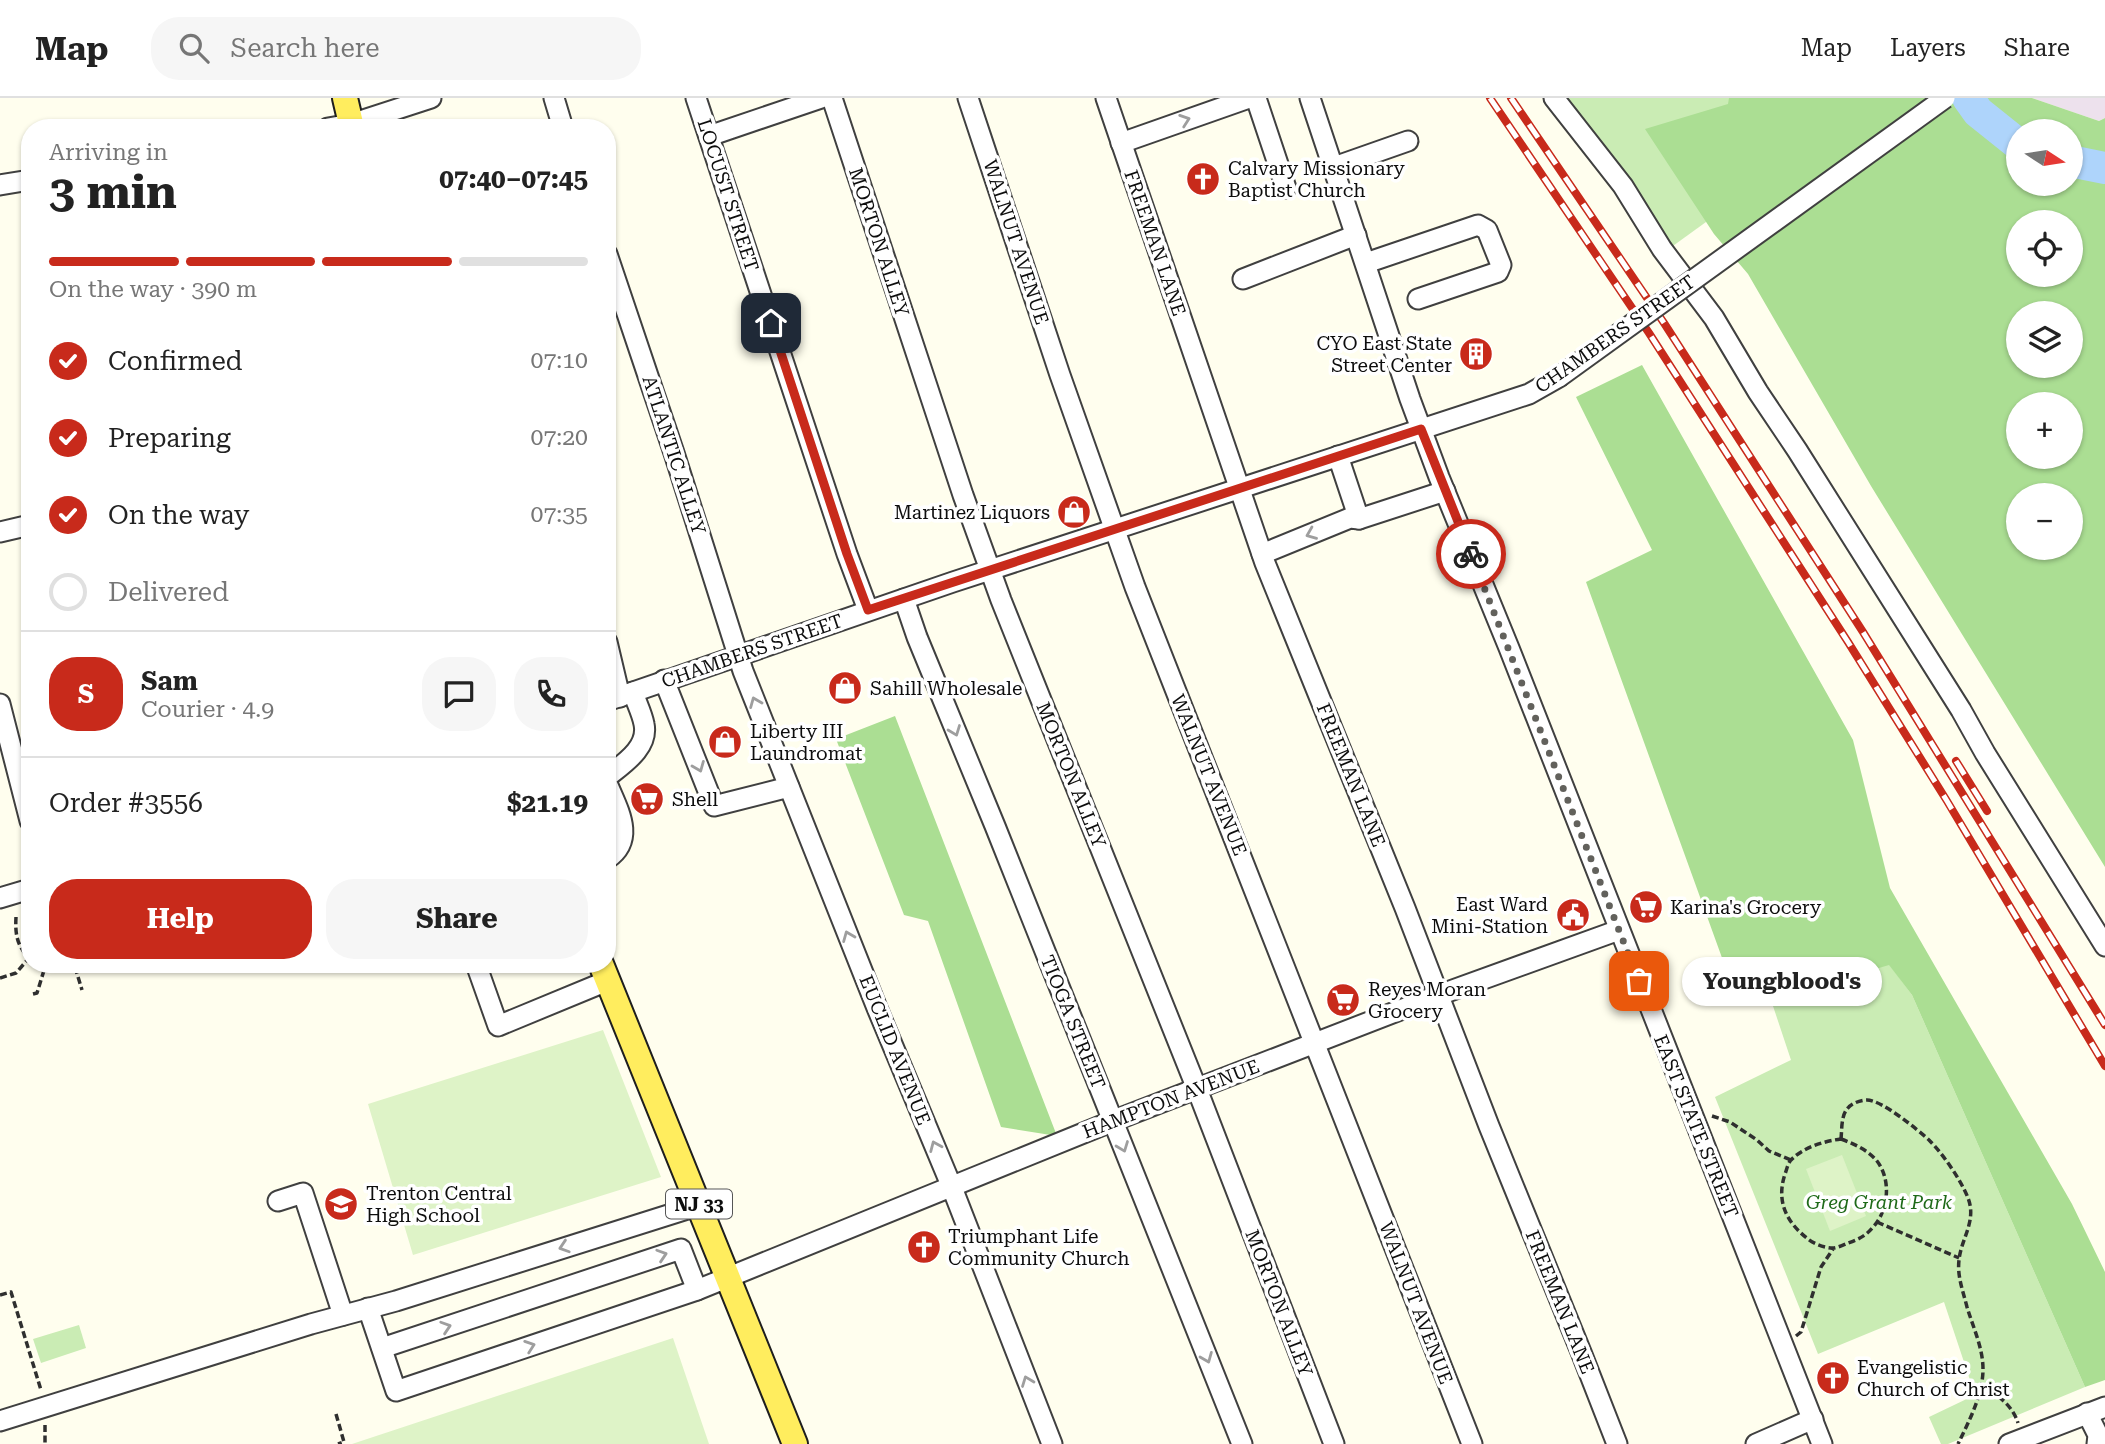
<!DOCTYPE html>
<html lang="en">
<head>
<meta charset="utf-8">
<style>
	:root { --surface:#fff; --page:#f6f6f6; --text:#222; --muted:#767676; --line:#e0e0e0; --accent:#c82a1b }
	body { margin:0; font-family:"Roboto Serif",serif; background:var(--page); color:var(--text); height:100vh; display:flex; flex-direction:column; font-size:26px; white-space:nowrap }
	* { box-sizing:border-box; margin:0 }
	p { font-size:23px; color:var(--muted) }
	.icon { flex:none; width:38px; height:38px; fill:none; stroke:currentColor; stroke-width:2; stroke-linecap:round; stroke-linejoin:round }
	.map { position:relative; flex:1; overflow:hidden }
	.details { position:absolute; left:21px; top:21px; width:595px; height:854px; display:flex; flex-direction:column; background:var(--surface); border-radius:28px; box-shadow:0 2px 5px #0004 }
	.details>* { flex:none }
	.needle { width:46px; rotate:102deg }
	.controls { position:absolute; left:2006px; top:21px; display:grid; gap:14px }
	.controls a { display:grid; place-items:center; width:77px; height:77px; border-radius:50%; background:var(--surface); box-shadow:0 2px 5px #0004; font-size:35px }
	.pin { position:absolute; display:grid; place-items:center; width:60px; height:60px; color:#fff; margin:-30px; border-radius:14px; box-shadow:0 4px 10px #0006 }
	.courier { position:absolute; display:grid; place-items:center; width:70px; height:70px; margin:-35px; border:5px solid #c82a1b; border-radius:50%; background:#fff; color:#222; box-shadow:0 2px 9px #0007 }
	.bubble { position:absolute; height:49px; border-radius:24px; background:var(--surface); box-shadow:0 2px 5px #0004; font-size:23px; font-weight:700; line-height:49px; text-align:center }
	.summary em { font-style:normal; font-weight:700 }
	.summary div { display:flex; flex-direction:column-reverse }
	.summary { display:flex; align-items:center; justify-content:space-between; height:119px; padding:0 28px }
	h1 { font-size:46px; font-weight:700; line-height:52px }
	.bar { display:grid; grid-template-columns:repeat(4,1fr); gap:10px 7px; align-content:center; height:84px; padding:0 28px }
	.bar i { height:9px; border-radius:5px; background:var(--line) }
	.bar .current { background:var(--accent) }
	.bar p { grid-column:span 4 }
	.line { display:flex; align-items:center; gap:18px; padding:0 28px; border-top:2px solid var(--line) }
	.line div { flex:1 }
	.round { display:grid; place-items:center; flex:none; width:74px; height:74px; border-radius:28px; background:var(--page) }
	ol { padding:0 28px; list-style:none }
	li { display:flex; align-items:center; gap:21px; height:77px }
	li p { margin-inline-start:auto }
	li .icon { padding:7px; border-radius:50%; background:var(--accent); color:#fff; stroke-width:4 }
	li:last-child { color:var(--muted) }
	li i { width:38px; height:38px; border:4px solid var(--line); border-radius:50% }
	.cta { display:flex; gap:14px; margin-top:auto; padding:14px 28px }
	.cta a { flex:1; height:80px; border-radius:28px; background:var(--accent); color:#fff; font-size:28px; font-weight:700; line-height:80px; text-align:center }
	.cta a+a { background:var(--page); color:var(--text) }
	header { display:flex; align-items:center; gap:42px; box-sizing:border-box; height:98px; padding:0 35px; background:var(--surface); border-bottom:2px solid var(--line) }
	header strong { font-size:33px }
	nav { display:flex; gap:38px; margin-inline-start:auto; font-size:24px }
	.search { width:490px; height:63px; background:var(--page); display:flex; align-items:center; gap:18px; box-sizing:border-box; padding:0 24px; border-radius:28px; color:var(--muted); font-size:26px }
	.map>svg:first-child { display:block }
	.industrial { fill:#ede1ed }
	.green { fill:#caecb4 }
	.forest { fill:#abde93; fill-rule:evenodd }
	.pitch { fill:#def3c7 }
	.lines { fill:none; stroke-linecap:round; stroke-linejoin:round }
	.river { stroke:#aed4fb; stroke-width:32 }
	.minor-casing { stroke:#404040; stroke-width:23 }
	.major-casing { stroke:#1e1e1e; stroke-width:28 }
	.path { stroke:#2f2f2f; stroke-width:3.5; stroke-dasharray:7 3.5; stroke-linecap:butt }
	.minor { stroke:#fff; stroke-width:19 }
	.major { stroke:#ffed5e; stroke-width:24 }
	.rail-casing { stroke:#c82a1b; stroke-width:8 }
	.rail { stroke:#fff; stroke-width:5; stroke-dasharray:16; stroke-linecap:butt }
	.minor-bridge-casing { stroke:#404040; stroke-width:23; stroke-linecap:butt }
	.minor-bridge { stroke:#fff; stroke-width:19 }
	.oneway { stroke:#9e9e9e }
	.done { stroke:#62615c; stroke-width:7; stroke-dasharray:0 12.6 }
	.route { stroke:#c82a1b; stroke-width:9 }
	.labels { text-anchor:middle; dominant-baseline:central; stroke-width:7; stroke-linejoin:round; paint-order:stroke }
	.shield { fill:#fff; stroke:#565656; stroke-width:2 }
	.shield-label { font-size:18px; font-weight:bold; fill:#0d0d0d }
	.poi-label { font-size:19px; fill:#0d0d0d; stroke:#fff; text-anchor:start }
	.street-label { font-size:19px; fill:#0d0d0d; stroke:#fff }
	.park-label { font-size:19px; font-style:italic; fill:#1f6a19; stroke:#fff }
</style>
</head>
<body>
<header>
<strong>Map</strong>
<div class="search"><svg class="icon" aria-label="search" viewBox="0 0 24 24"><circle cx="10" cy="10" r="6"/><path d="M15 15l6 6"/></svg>Search here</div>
<nav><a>Map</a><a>Layers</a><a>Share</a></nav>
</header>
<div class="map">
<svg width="2105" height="1346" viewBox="0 0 2105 1346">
	<rect width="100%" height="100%" fill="#fffeee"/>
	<polygon class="industrial" points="2032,0 2105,0 2105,20 2099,23"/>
	<g class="green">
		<polygon points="1553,0 1747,0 1836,30 1659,158"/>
		<polygon points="1889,866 1912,897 2085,1289 1948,1346 1941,1346 1929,1319 1975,1297 1944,1204 1818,1256 1715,999 1791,962 1771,902"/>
		<polygon points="79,1227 86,1250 41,1265 33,1241"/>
	</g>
	<g class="forest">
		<path d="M1729,0H2032L2099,23L2105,20V769L1871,388L1748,176L1714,136L1645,31L1728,6ZM2018,33H2070V86H2018ZM2018,124H2070V177H2018ZM2018,215H2070V268H2018ZM2018,306H2070V359H2018ZM2018,397H2070V450H2018Z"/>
		<polygon points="1642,267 1853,642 1890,790 2072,1106 2105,1174 2105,1282 2085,1289 1912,897 1889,867 1771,902 1738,904 1586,484 1652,452 1576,299"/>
		<polygon points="895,618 1057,1038 1001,1029 928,823 904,817 836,641"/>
	</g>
	<g class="pitch">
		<polygon points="603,932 661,1079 413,1157 368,1006"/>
		<polygon points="1842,1057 1866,1118 1830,1133 1806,1071"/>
		<polygon points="673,1240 709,1346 352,1346"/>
	</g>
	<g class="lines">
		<g class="river">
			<polyline points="1968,0 1978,14 2018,46"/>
			<polyline points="2070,63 2105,70"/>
		</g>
		<g class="minor-casing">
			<g id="minor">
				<polyline points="554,0 563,30"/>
				<polyline points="696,0 847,456 868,512"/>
				<polyline points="832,0 963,397 1001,502 1197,991 1334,1346"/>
				<polyline points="968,0 1060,277 1135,489 1472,1346"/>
				<polyline points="1106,0 1265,465 1405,810 1489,1028 1581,1254 1617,1346"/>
				<polyline points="1256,0 1286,90"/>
				<polyline points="1310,0 1410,301 1439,379 1509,550 1822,1346"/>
				<polyline points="1554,0 1623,88 1662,151 1714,220 1758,294 1797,352 1961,612 1985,655 2105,848"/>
				<polyline points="328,30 351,26 431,0"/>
				<polyline points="709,38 821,0"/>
				<polyline points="1121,45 1249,0"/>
				<polyline points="1334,69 1408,43"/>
				<polyline points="0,87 30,82"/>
				<polyline points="607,156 674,355 743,573 877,910 951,1087 1052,1346"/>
				<polyline points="1366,165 1478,127 1487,132 1501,167 1498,174 1418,201"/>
				<polyline points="1243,181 1356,137"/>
				<polyline points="1338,358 1359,421"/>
				<polyline points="0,434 30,427"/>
				<polyline points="1262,456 1350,420 1359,421 1445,393"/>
				<polyline points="904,501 917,539 995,728 1242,1346"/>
				<polyline points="607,544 620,599"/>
				<polyline points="664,582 714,708 789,689"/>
				<polyline points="607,603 953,484 1529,296 1559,279"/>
				<polyline points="0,606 30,723"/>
				<path d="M607,679C623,666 649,650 644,626C642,615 636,604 633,594"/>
				<path d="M607,685C617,710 637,741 607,761"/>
				<polyline points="0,800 30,791"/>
				<polyline points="476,866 498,928 607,883"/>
				<polyline points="278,1103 303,1095 343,1217"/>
				<polyline points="368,1210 396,1293 697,1192 1113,1023 1439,897 1619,832"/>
				<polyline points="382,1250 681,1151 697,1192"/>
				<polyline points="2087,1315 2098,1337 2097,1346"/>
				<polyline points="0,1323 311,1226 396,1203 700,1107"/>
				<polyline points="1756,1346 1813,1321"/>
				<polyline points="2009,1346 2105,1309"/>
			</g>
		</g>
		<g class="major-casing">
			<g id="major">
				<polyline points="345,0 352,30"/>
				<polyline points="601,866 795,1346"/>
			</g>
		</g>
		<g class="path">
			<path d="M16,819C15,837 17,848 30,861"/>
			<path d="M40,866C53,874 69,873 82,866"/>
			<polyline points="117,866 122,870 130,868"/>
			<polyline points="75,869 82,892"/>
			<polyline points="0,880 16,875 29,860"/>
			<polyline points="33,896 37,895 45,869"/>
			<polyline points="1712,1018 1730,1024 1757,1042 1769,1053 1791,1062"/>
			<path d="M1841,1041C1842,1031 1841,1017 1848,1010C1852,1005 1861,1002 1867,1002C1882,1002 1918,1032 1929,1042C1943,1056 1961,1082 1968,1100C1977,1123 1961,1141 1959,1162C1957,1178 1963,1193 1967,1209C1973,1229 1983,1250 1983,1271C1983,1297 1969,1323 1958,1346"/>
			<path d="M1841,1041C1854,1046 1868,1052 1877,1063C1891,1081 1889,1111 1874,1128C1866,1138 1859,1141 1848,1145C1843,1147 1837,1150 1833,1150C1825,1150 1814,1146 1808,1141C1786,1124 1776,1103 1785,1076C1787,1071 1788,1064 1792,1061C1804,1049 1825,1043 1841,1041Z"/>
			<polyline points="1877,1124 1959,1160"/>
			<polyline points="0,1197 11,1194 41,1292"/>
			<polyline points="1796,1238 1801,1234 1821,1169 1833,1151"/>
			<path d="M1981,1287C1997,1297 2012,1306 2018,1325"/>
			<polyline points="336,1316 344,1344 338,1346"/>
			<polyline points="45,1327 45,1346"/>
		</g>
		<use href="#minor" class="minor"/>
		<use href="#major" class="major"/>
		<g class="rail-casing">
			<g id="rail">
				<polyline points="1490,0 1649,235 1848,544 1947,703 2105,968"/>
				<polyline points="1511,0 1664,225 1863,534 2105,927"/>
				<polyline points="1956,663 1987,713"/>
			</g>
		</g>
		<use href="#rail" class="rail"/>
		<g class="minor-bridge-casing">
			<polyline id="minor-bridge" points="1559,279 1945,0"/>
		</g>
		<use href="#minor-bridge" class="minor-bridge"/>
	</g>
	<defs><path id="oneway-chevron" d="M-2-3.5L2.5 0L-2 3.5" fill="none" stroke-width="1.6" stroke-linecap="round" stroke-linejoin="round" transform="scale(1.75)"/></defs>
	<g class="oneway">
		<use href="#oneway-chevron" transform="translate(1185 22) rotate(-19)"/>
		<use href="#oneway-chevron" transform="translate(1311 436) rotate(158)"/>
		<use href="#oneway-chevron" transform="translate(755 604) rotate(-112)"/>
		<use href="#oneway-chevron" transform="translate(955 633) rotate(69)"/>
		<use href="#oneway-chevron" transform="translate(699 669) rotate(68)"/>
		<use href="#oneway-chevron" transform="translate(848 838) rotate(-112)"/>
		<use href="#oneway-chevron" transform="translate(935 1048) rotate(-113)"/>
		<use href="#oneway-chevron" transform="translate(1123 1049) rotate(69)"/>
		<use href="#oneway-chevron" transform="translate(564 1149) rotate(162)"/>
		<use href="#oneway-chevron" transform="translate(662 1157) rotate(-18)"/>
		<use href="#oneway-chevron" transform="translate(446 1229) rotate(-18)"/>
		<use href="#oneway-chevron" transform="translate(530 1248) rotate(-19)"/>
		<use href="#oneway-chevron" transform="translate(1207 1260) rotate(68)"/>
		<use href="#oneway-chevron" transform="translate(1027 1283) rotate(-111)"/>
	</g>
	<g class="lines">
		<polyline class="done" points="1471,456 1639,883"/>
		<polyline class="route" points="771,225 847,456 868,512 1421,331 1471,456"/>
	</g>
	<defs>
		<g id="church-disc" transform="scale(1.75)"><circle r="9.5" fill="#c82a1b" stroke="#fff"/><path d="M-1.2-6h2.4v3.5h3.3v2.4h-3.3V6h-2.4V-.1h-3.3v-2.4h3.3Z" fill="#fff"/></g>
		<g id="building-disc" transform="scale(1.75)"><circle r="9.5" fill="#c82a1b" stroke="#fff"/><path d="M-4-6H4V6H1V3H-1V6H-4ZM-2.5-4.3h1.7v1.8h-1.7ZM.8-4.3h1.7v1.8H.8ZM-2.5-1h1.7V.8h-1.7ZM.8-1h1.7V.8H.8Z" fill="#fff"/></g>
		<g id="shop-disc" transform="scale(1.75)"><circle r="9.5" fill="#c82a1b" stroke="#fff"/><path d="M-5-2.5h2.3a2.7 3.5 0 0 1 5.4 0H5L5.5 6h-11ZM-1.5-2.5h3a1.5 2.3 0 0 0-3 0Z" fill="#fff"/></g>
		<g id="supermarket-disc" transform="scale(1.75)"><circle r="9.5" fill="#c82a1b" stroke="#fff"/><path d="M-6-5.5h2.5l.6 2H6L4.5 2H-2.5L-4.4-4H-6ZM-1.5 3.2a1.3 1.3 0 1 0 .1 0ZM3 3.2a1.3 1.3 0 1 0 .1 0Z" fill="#fff"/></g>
		<g id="civic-disc" transform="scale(1.75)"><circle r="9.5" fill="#c82a1b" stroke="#fff"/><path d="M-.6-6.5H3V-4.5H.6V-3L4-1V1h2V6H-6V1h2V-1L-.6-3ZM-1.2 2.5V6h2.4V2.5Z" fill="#fff"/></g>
		<g id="school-disc" transform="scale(1.75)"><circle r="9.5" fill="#c82a1b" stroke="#fff"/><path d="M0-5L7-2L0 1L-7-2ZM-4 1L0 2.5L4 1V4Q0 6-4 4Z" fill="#fff"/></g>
	</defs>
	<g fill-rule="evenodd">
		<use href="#church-disc" x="1203" y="81"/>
		<use href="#building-disc" x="1476" y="256"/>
		<use href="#shop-disc" x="1074" y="414"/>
		<use href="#shop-disc" x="845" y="590"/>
		<use href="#shop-disc" x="725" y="644"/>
		<use href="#supermarket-disc" x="647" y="701"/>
		<use href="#supermarket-disc" x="1646" y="809"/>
		<use href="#civic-disc" x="1573" y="817"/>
		<use href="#supermarket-disc" x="1343" y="902"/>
		<use href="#school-disc" x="341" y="1106"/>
		<use href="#church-disc" x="924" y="1149"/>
		<use href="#church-disc" x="1833" y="1280"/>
	</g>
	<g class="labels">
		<rect class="shield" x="666" y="1091.5" width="66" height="29" rx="5"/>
		<g class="shield-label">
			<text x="699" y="1106">NJ 33</text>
		</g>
		<g class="poi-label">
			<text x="1228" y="70">Calvary Missionary<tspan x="1228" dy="22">Baptist Church</tspan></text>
			<text x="1452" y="245" text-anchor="end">CYO East State<tspan x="1452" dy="22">Street Center</tspan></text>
			<text x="1050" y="414" text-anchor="end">Martinez Liquors</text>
			<text x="870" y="590">Sahill Wholesale</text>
			<text x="750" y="633">Liberty III<tspan x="750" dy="22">Laundromat</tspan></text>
			<text x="672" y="701">Shell</text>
			<text x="1548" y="806" text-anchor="end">East Ward<tspan x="1548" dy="22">Mini-Station</tspan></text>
			<text x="1670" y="809">Karina's Grocery</text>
			<text x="1368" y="891">Reyes Moran<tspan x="1368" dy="22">Grocery</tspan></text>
			<text x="366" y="1095">Trenton Central<tspan x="366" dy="22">High School</tspan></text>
			<text x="948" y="1138">Triumphant Life<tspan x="948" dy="22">Community Church</tspan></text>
			<text x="1857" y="1269">Evangelistic<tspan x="1857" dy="22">Church of Christ</tspan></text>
		</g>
		<g class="street-label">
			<text transform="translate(728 97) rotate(72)">LOCUST STREET</text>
			<text transform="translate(879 144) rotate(72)">MORTON ALLEY</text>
			<text transform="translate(1016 144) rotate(72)">WALNUT AVENUE</text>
			<text transform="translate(1155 145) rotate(71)">FREEMAN LANE</text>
			<text transform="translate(1615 236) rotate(-35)">CHAMBERS STREET</text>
			<text transform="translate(674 357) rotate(72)">ATLANTIC ALLEY</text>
			<text transform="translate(752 553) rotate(-19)">CHAMBERS STREET</text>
			<text transform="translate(1071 677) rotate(68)">MORTON ALLEY</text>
			<text transform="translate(1209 677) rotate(68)">WALNUT AVENUE</text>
			<text transform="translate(1351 677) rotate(68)">FREEMAN LANE</text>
			<text transform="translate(1073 924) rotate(68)">TIOGA STREET</text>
			<text transform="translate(895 952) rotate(68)">EUCLID AVENUE</text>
			<text transform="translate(1171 1001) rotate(-21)">HAMPTON AVENUE</text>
			<text transform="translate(1696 1028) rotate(68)">EAST STATE STREET</text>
			<text transform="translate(1560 1204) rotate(68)">FREEMAN LANE</text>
			<text transform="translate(1279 1205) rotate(69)">MORTON ALLEY</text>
			<text transform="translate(1416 1205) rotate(69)">WALNUT AVENUE</text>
		</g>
		<g class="park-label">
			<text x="1879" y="1104">Greg Grant Park</text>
		</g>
	</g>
</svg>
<div class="controls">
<a><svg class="needle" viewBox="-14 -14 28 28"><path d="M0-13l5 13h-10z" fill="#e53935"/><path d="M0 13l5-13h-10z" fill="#767676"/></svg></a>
<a><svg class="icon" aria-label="locate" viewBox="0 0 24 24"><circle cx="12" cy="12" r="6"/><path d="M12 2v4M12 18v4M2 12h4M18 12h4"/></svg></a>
<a><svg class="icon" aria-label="layers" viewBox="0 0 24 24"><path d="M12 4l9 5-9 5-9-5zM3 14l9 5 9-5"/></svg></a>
<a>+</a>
<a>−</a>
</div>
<div class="pin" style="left:1639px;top:883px;background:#ea580c"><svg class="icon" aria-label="bag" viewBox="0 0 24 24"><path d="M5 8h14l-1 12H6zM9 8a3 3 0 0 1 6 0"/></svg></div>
<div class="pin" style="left:771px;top:225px;background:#1f2937"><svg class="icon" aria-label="home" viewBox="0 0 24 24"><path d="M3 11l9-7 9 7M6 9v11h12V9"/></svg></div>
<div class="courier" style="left:1471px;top:456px"><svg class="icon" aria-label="bike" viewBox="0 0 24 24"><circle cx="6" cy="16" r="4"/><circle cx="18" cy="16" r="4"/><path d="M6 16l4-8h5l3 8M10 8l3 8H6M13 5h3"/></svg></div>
<div class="bubble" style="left:1682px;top:859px;width:200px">Youngblood's</div>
<section class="details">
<div class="summary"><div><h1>3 min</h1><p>Arriving in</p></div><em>07:40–07:45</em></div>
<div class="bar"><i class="current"></i><i class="current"></i><i class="current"></i><i></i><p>On the way · 390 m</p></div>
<ol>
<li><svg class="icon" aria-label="check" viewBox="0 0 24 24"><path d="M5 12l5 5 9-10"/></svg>Confirmed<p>07:10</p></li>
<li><svg class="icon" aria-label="check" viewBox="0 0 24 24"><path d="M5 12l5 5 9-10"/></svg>Preparing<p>07:20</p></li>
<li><svg class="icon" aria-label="check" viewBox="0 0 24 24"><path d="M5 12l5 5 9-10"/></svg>On the way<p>07:35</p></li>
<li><i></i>Delivered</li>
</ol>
<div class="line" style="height:126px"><b class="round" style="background:var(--accent);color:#fff">S</b><div><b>Sam</b><p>Courier · 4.9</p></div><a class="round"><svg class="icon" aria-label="chat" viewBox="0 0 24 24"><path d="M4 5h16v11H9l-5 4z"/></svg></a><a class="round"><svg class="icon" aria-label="phone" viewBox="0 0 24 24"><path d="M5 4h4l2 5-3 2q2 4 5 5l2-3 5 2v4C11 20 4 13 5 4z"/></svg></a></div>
<div class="line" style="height:91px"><div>Order #3556</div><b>$21.19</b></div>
<div class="cta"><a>Help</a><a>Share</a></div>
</section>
</div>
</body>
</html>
